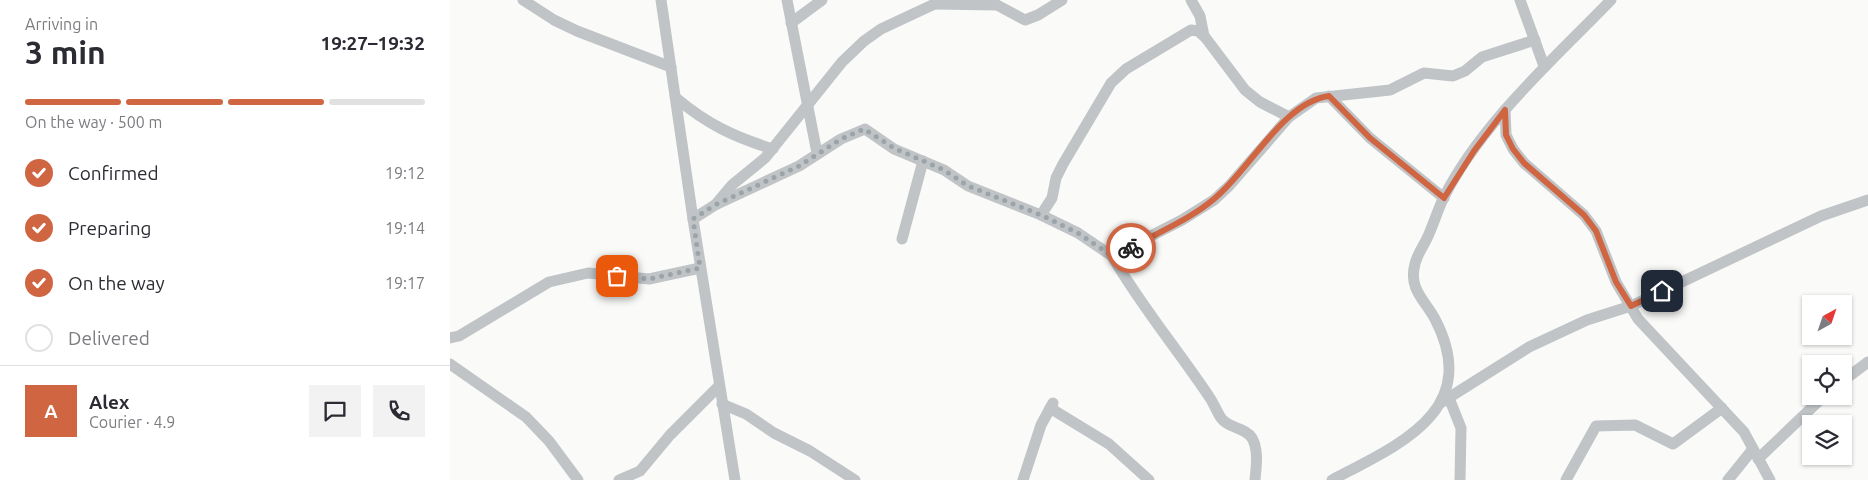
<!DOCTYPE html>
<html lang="en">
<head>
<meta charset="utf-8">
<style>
	:root { --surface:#fff; --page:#f2f2f3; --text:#2b2b33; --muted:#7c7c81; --line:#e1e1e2; --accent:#d06542 }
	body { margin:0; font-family:Ubuntu,sans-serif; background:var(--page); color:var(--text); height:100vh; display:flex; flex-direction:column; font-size:19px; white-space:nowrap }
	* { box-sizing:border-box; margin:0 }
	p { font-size:16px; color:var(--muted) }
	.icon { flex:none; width:28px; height:28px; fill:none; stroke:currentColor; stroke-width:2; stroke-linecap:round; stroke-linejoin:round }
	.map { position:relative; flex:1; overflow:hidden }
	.drawer { display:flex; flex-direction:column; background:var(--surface); width:450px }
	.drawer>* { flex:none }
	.needle { width:32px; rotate:40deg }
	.tools { position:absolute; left:1352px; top:295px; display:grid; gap:10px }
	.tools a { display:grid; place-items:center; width:50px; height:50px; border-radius:0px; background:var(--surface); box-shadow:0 1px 4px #0004; font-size:25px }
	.pin { position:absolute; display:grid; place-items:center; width:42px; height:42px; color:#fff; margin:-21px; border-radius:10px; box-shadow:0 2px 8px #0006 }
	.courier { position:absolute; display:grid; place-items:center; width:50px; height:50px; margin:-25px; border:4px solid #d06542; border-radius:50%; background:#fff; color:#222; box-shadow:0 1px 6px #0007 }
	.overview em { font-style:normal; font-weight:700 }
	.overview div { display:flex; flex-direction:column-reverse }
	.overview { display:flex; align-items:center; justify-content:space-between; height:85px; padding:0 25px }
	h1 { font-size:32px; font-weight:700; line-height:38px }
	.bar { display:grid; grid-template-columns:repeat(4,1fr); gap:8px 5px; align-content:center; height:60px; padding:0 25px }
	.bar i { height:6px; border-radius:4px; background:var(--line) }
	.bar .on { background:var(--accent) }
	.bar p { grid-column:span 4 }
	.line { display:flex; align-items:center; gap:12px; padding:0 25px; border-top:1px solid var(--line) }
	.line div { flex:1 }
	.round { display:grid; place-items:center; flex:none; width:52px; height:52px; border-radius:0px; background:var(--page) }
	ol { padding:0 25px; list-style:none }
	li { display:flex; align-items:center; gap:15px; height:55px }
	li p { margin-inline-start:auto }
	li .icon { padding:5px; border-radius:50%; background:var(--accent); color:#fff; stroke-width:4 }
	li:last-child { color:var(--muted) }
	li i { width:28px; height:28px; border:2px solid var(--line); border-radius:50% }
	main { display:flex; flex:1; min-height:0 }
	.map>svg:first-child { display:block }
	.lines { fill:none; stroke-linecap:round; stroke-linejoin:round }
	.minor { stroke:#c0c4c7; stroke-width:11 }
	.done { stroke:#9ba4a9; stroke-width:5; stroke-dasharray:0 9 }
	.route { stroke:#d06542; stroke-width:6 }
</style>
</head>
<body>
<main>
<section class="drawer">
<div class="overview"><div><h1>3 min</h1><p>Arriving in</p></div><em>19:27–19:32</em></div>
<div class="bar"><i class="on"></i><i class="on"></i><i class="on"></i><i></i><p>On the way · 500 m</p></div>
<ol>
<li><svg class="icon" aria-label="check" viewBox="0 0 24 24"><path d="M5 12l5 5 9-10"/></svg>Confirmed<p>19:12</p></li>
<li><svg class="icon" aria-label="check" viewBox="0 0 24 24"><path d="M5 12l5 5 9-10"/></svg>Preparing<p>19:14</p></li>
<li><svg class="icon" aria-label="check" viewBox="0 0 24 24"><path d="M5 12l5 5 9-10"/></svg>On the way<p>19:17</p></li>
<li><i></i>Delivered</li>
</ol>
<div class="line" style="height:90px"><b class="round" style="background:var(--accent);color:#fff">A</b><div><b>Alex</b><p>Courier · 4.9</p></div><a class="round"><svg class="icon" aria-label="chat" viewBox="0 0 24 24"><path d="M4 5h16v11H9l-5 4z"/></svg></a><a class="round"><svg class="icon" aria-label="phone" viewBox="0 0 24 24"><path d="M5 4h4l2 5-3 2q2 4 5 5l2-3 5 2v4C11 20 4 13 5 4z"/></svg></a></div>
</section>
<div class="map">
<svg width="1418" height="480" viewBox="0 0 1418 480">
	<rect width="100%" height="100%" fill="#fafaf8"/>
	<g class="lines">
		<g class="minor">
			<polyline points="73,0 104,20 127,31 221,67"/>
			<polyline points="211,0 243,219 285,480"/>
			<polyline points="337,0 367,153"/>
			<polyline points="741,0 750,16 754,36"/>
			<polyline points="1070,0 1094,66"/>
			<polyline points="486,4 547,5 575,20 588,15 612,0"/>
			<polyline points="341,23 372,0"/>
			<polyline points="879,96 920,138 994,198"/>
			<path d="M226,98C257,124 284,137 323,149"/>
			<polyline points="1055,110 1056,135 1063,149 1074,163 1134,215 1146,231 1166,282 1188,319 1294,432 1320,480"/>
			<polyline points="266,204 282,185 315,158 392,62 414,41 431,29 493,0"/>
			<polyline points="591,215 602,198 606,178 613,164 661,83 676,69 741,30 748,31 755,37 795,90 810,102 839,117"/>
			<polyline points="243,219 265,205 349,166 391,139 415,129 444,149 494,170 518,186 591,215 628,233 662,256 732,220 764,200 779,186 839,117 866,98 940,90 974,73 1003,76 1015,71 1032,57 1085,40"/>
			<polyline points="452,239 473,161"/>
			<path d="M662,256C691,306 728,350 760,398C764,404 767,412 771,418C779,429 795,427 802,438C809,450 806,468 805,480"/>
			<polyline points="0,338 9,336 99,282 138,273 199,279 250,268"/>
			<polyline points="0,364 76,417 99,441 128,480"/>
			<polyline points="1394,380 1418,362"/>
			<polyline points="999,398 1011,428 1010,480"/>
			<polyline points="992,402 1079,347 1137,320 1181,306 1371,216 1418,200"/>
			<polyline points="272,404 296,414 324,433 360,451 405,480"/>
			<polyline points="600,408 659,444 699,480"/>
			<polyline points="1308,459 1374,396"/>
			<polyline points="169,480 190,471 220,435 269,386"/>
			<polyline points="573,480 591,425 603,403"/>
			<path d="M882,480C948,445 1033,411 985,319C975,300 958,289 965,264C967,254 975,244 979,234C984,222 988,210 993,199C1030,124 1104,59 1161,0"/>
			<polyline points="1116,480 1146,426 1185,425 1223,444 1272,408"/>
			<polyline points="1278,480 1303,449"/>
		</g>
	</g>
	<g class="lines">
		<polyline class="done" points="167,276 199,279 250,268 243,219 265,205 349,166 391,139 414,129 444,148 494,170 518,186 591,215 628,233 662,256 681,248"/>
		<path class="route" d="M681,248C708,232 739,220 764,199C799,171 833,102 879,96L920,138L994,198L1024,151L1055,110L1056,135L1063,149L1074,163L1134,215L1146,231L1166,282L1181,306L1212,291"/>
	</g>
</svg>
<div class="tools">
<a><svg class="needle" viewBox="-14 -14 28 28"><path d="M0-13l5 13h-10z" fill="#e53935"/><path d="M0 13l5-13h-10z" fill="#7c7c81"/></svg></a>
<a><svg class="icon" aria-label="locate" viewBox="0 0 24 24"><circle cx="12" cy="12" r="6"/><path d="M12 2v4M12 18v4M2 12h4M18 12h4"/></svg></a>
<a><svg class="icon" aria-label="layers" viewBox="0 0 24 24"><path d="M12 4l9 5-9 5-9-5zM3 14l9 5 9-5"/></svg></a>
</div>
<div class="pin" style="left:167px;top:276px;background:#ea580c"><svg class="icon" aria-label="bag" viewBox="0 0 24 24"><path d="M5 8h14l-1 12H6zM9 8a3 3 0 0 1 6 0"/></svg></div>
<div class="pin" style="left:1212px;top:291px;background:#1f2937"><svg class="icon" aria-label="home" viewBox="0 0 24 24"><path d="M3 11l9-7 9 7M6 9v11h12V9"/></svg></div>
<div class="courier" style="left:681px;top:248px"><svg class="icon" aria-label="bike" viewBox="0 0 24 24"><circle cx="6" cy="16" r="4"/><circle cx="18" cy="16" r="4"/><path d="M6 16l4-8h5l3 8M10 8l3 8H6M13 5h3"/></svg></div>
</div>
</main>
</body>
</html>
